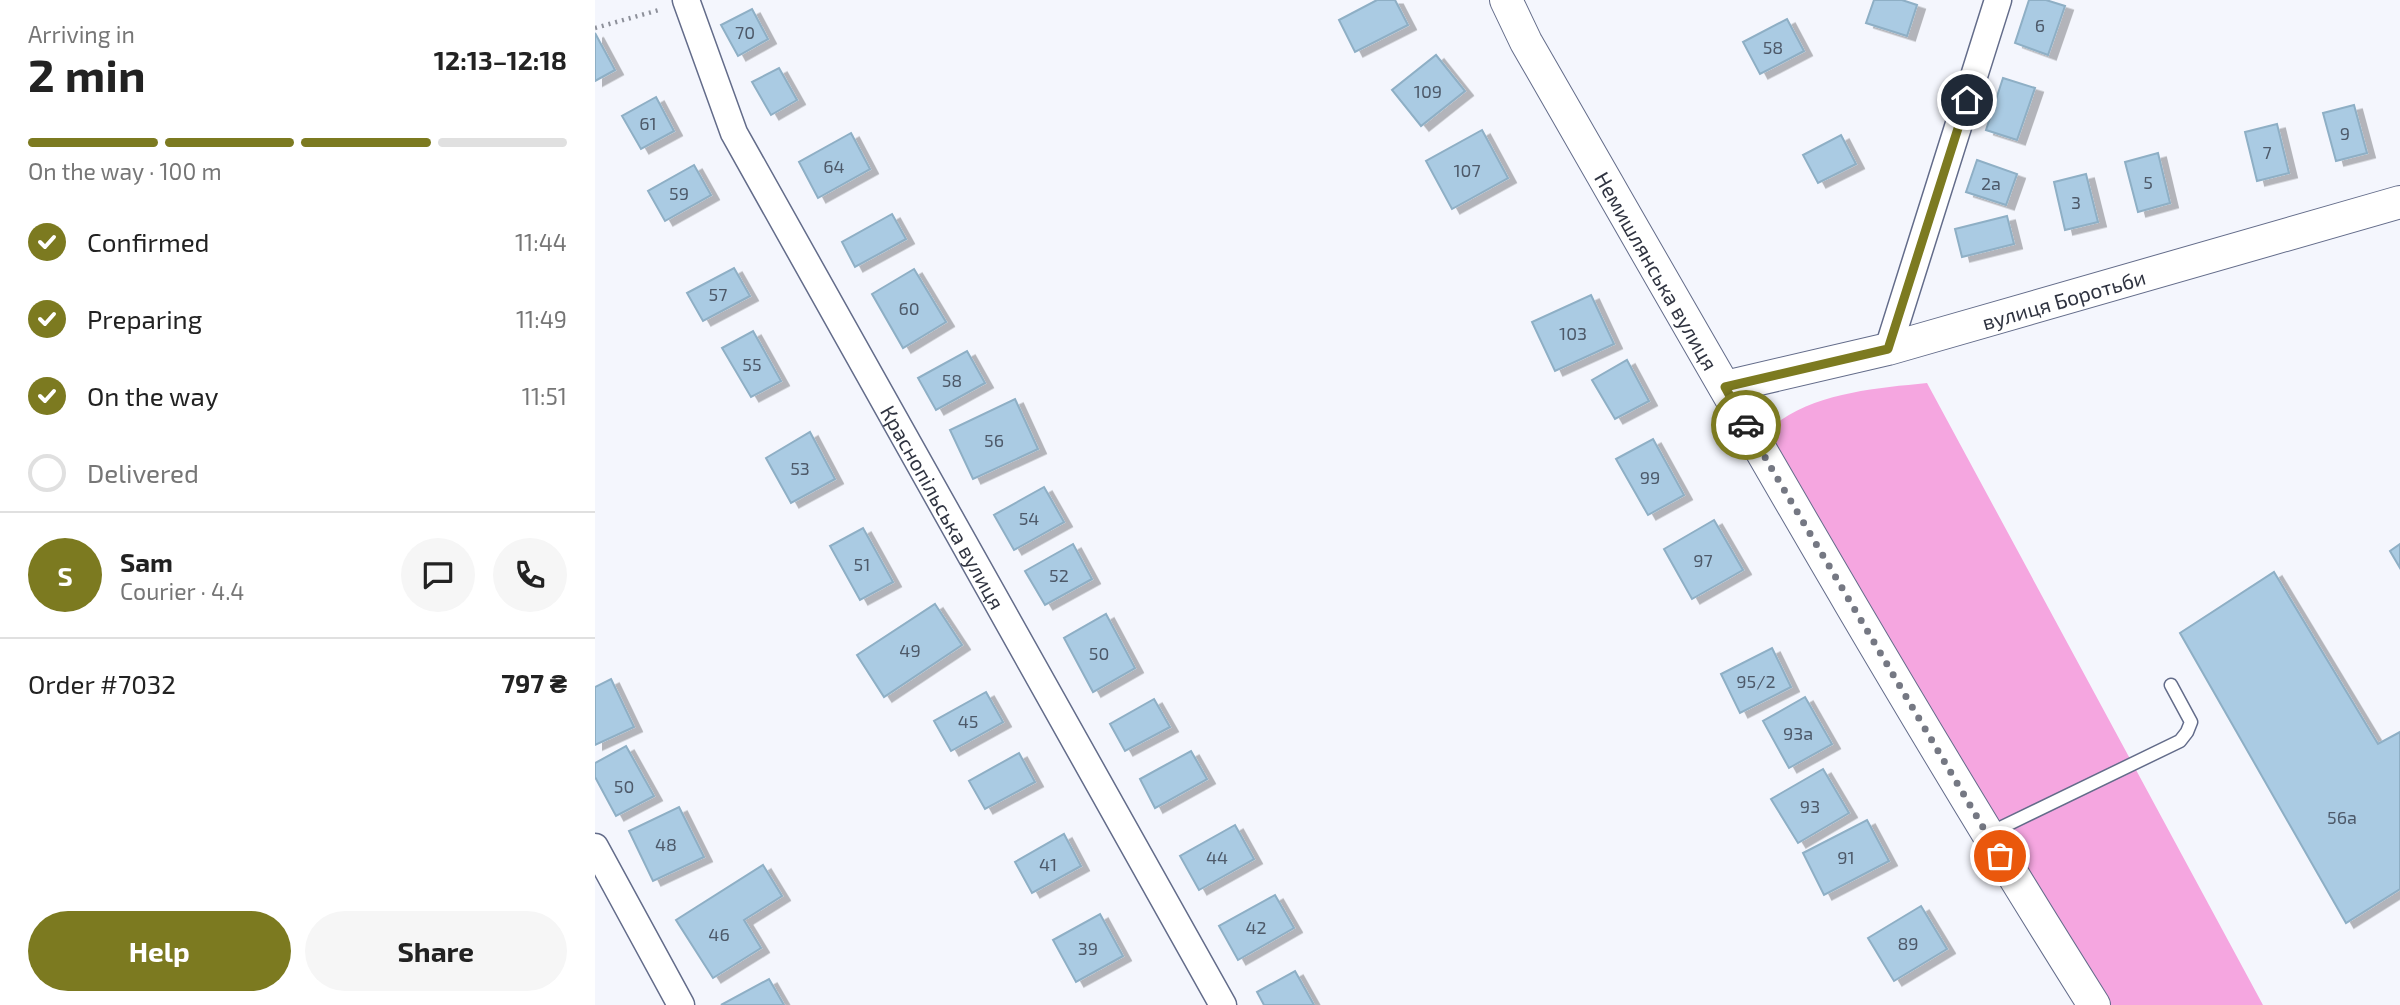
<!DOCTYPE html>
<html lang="en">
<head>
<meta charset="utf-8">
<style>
	:root { --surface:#fff; --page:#f6f6f6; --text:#222; --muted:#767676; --line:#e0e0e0; --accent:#7c7a20 }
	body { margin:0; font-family:"Exo 2",sans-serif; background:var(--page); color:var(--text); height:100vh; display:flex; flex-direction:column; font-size:26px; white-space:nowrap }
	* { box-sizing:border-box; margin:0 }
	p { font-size:23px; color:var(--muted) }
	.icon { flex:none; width:38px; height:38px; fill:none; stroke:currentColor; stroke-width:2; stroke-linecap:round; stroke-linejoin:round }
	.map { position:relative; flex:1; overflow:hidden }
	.drawer { display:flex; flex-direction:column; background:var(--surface); width:595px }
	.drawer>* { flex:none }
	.pin { position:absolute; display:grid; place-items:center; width:60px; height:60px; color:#fff; margin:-30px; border:4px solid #fff; border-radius:50%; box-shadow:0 2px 7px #0007 }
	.courier { position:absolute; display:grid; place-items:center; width:70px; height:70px; margin:-35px; border:5px solid #7c7a20; border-radius:50%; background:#fff; color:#222; box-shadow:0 2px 9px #0007 }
	.overview em { font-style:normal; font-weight:700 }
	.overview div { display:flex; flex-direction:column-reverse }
	.overview { display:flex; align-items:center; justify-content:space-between; height:119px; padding:0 28px }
	h1 { font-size:46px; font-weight:700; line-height:52px }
	.bar { display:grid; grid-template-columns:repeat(4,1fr); gap:10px 7px; align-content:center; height:84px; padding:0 28px }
	.bar i { height:9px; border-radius:5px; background:var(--line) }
	.bar .active { background:var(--accent) }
	.bar p { grid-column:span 4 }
	.line { display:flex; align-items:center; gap:18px; padding:0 28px; border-top:2px solid var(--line) }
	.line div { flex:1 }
	.round { display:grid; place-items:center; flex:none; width:74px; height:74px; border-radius:37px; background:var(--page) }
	ol { padding:0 28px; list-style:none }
	li { display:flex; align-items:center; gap:21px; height:77px }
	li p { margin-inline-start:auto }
	li .icon { padding:7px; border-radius:50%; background:var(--accent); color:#fff; stroke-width:4 }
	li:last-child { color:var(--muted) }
	li i { width:38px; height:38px; border:4px solid var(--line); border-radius:50% }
	.button { display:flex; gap:14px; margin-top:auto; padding:14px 28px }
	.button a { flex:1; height:80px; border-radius:42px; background:var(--accent); color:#fff; font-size:28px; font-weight:700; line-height:80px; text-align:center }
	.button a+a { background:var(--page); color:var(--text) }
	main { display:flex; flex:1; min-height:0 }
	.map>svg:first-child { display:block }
	.green { fill:#f5a6e0 }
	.building { fill:#aacbe3; stroke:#8eafc5; stroke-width:2; filter:url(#shadow) }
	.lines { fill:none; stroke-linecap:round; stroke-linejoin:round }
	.service-casing { stroke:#636c8a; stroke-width:15 }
	.minor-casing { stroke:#636c8a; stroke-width:29 }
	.tertiary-casing { stroke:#636c8a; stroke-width:34 }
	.path { stroke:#8d909a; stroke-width:4.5; stroke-dasharray:2 5; stroke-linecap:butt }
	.service { stroke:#fff; stroke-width:12 }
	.minor { stroke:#fff; stroke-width:26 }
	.tertiary { stroke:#fff; stroke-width:32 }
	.done { stroke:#757883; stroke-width:7; stroke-dasharray:0 12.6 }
	.route { stroke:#7c7a20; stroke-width:9 }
	.labels { text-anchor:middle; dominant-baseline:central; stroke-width:6; stroke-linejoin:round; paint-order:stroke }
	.number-label { font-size:18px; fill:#4e5a6a }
	.street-label { font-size:21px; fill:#303441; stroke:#fff }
</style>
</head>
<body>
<main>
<section class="drawer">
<div class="overview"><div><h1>2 min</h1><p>Arriving in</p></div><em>12:13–12:18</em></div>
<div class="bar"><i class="active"></i><i class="active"></i><i class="active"></i><i></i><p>On the way · 100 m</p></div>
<ol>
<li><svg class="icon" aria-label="check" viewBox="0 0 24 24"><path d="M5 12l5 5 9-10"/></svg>Confirmed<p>11:44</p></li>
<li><svg class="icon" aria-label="check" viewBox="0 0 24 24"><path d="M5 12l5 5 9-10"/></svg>Preparing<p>11:49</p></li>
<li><svg class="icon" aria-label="check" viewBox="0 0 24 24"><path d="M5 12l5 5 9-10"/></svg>On the way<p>11:51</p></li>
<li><i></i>Delivered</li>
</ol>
<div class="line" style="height:126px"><b class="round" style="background:var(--accent);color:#fff">S</b><div><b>Sam</b><p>Courier · 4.4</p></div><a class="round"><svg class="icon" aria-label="chat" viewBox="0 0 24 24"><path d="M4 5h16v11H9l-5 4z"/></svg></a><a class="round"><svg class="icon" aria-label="phone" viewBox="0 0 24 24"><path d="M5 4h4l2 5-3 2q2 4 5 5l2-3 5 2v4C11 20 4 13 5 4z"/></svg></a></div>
<div class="line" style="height:91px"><div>Order #7032</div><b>797 ₴</b></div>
<div class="button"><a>Help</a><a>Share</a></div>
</section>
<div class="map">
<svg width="1805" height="1005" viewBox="0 0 1805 1005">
	<defs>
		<filter id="shadow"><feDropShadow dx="8" dy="4.5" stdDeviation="0" flood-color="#0004"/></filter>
	</defs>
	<rect width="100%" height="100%" fill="#f4f6fd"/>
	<path class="green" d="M1332,383L1668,1005H1499L1160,440C1169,434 1177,426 1186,420C1228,392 1283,388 1332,383Z"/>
	<g class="building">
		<polygon points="782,0 800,0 813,25 760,52 744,20"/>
		<polygon points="1279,0 1307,0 1322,5 1312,36 1271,23"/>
		<polygon points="1434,0 1451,0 1470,6 1453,55 1420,43"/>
		<polygon points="157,9 173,39 143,56 126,25"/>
		<polygon points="1192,19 1209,51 1165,74 1148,42"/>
		<polygon points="0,33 20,70 0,81"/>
		<polygon points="841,55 870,91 826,126 797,90"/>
		<polygon points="184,68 202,100 176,115 157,82"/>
		<polygon points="1408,78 1440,88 1422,140 1391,130"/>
		<polygon points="61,97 79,131 46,149 27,116"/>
		<polygon points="1759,105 1772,153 1741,161 1728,113"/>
		<polygon points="1682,124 1694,173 1662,181 1650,132"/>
		<polygon points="887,130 913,178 857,209 831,161"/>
		<polygon points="256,133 275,169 223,198 204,162"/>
		<polygon points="1246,135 1261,164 1223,183 1208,155"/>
		<polygon points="1563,153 1575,203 1543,212 1530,162"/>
		<polygon points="1382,160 1422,174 1411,205 1371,192"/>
		<polygon points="99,165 116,195 70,221 53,191"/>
		<polygon points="1491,174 1503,222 1470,230 1459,182"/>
		<polygon points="297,214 311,239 260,267 247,242"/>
		<polygon points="1412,216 1419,244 1367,257 1360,229"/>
		<polygon points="139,268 155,296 108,321 92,293"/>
		<polygon points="319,269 351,322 308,348 277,294"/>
		<polygon points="996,295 1019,344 960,371 937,322"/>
		<polygon points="158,331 186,381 156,397 127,348"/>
		<polygon points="372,351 390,383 341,410 323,378"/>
		<polygon points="1032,360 1054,401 1020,419 997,380"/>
		<polygon points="420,399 443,449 378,479 355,430"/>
		<polygon points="215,432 240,479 196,503 171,458"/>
		<polygon points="1058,439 1089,495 1053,515 1021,459"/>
		<polygon points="449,487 469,522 419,550 399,515"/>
		<polygon points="1119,520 1148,570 1097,599 1069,549"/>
		<polygon points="268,528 298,582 265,600 235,546"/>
		<polygon points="478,544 497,579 450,605 430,571"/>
		<polygon points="1805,544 1805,568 1795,551"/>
		<polygon points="1679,572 1783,744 1805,732 1805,889 1751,923 1585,633"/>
		<polygon points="340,604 367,645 289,697 262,655"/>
		<polygon points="511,614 540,668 498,692 469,638"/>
		<polygon points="1177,648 1196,687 1145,713 1126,674"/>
		<polygon points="16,679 39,727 0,745 0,687"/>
		<polygon points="391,692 408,722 356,751 339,721"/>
		<polygon points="1210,697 1237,744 1194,768 1168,721"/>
		<polygon points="559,699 575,727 530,751 515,724"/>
		<polygon points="31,746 59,796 21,816 0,777 0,763"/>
		<polygon points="596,751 612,779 560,808 545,779"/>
		<polygon points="424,753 440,782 390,809 374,781"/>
		<polygon points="1228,769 1254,813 1203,843 1176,799"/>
		<polygon points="84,807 109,857 58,881 34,831"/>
		<polygon points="1272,820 1294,861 1229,895 1208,853"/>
		<polygon points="640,825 659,859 604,890 585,856"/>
		<polygon points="469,834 486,866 437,893 420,862"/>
		<polygon points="168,865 187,896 149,920 166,948 118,978 81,920"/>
		<polygon points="680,895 699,928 643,960 624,926"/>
		<polygon points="1326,906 1352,949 1299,981 1273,938"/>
		<polygon points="505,914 528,956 481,982 458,940"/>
		<polygon points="700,971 719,1005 669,1005 662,992"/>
		<polygon points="174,979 189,1005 126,1005"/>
	</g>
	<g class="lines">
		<g class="service-casing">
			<polyline id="service" points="1395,833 1585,741 1592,732 1596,722 1576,685"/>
		</g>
		<g class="minor-casing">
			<g id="minor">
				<path id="s1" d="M91,0L139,133L628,1005"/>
				<polyline points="1293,349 1403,0"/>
				<polyline points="0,847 86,1005"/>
			</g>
		</g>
		<g class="tertiary-casing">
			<g id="tertiary">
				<path id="s2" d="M911,0L931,42C1117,365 1300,690 1499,1005"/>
				<path id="s3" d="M1130,387L1293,349L1805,202"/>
			</g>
		</g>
		<polyline class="path" points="0,28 64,10"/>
		<use href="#service" class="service"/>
		<use href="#minor" class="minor"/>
		<use href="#tertiary" class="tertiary"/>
	</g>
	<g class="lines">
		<polyline class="done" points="1151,425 1405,856"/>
		<polyline class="route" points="1151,425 1130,387 1293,349 1372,100"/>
	</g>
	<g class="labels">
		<g class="number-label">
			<text x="1445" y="25">6</text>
			<text x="150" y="32">70</text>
			<text x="1178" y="47">58</text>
			<text x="833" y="91">109</text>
			<text x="53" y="123">61</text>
			<text x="1750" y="133">9</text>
			<text x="1672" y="152">7</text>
			<text x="239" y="166">64</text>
			<text x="872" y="170">107</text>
			<text x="1553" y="182">5</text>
			<text x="1396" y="183">2а</text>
			<text x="84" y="193">59</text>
			<text x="1481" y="202">3</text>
			<text x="123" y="294">57</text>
			<text x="314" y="308">60</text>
			<text x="978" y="333">103</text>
			<text x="157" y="364">55</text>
			<text x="357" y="380">58</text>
			<text x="399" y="440">56</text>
			<text x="205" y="468">53</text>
			<text x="1055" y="477">99</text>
			<text x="434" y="518">54</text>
			<text x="1108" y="560">97</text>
			<text x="267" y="564">51</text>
			<text x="464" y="575">52</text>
			<text x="315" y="650">49</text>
			<text x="504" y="653">50</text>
			<text x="1161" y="681">95/2</text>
			<text x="373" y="721">45</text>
			<text x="1203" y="733">93а</text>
			<text x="29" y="786">50</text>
			<text x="1215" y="806">93</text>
			<text x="1747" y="817">56а</text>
			<text x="71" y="844">48</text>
			<text x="622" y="857">44</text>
			<text x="1251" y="857">91</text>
			<text x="453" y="864">41</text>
			<text x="661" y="927">42</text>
			<text x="124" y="934">46</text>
			<text x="1313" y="943">89</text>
			<text x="493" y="948">39</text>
		</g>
		<g class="street-label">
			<text stroke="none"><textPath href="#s2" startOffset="310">Немишлянська вулиця</textPath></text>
			<text stroke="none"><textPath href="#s3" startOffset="350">вулиця Боротьби</textPath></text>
			<text stroke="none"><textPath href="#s1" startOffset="570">Краснопільська вулиця</textPath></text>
		</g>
	</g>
</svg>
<div class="pin" style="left:1405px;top:856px;background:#ea580c"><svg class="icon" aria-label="bag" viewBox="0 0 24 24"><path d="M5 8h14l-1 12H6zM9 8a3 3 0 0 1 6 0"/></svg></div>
<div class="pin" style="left:1372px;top:100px;background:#1f2937"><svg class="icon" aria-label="home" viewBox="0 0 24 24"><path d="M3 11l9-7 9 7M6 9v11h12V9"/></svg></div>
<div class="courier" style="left:1151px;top:425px"><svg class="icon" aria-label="car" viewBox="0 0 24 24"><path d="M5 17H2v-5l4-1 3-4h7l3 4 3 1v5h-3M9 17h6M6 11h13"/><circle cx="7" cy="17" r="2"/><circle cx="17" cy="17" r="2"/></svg></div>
</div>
</main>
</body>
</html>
